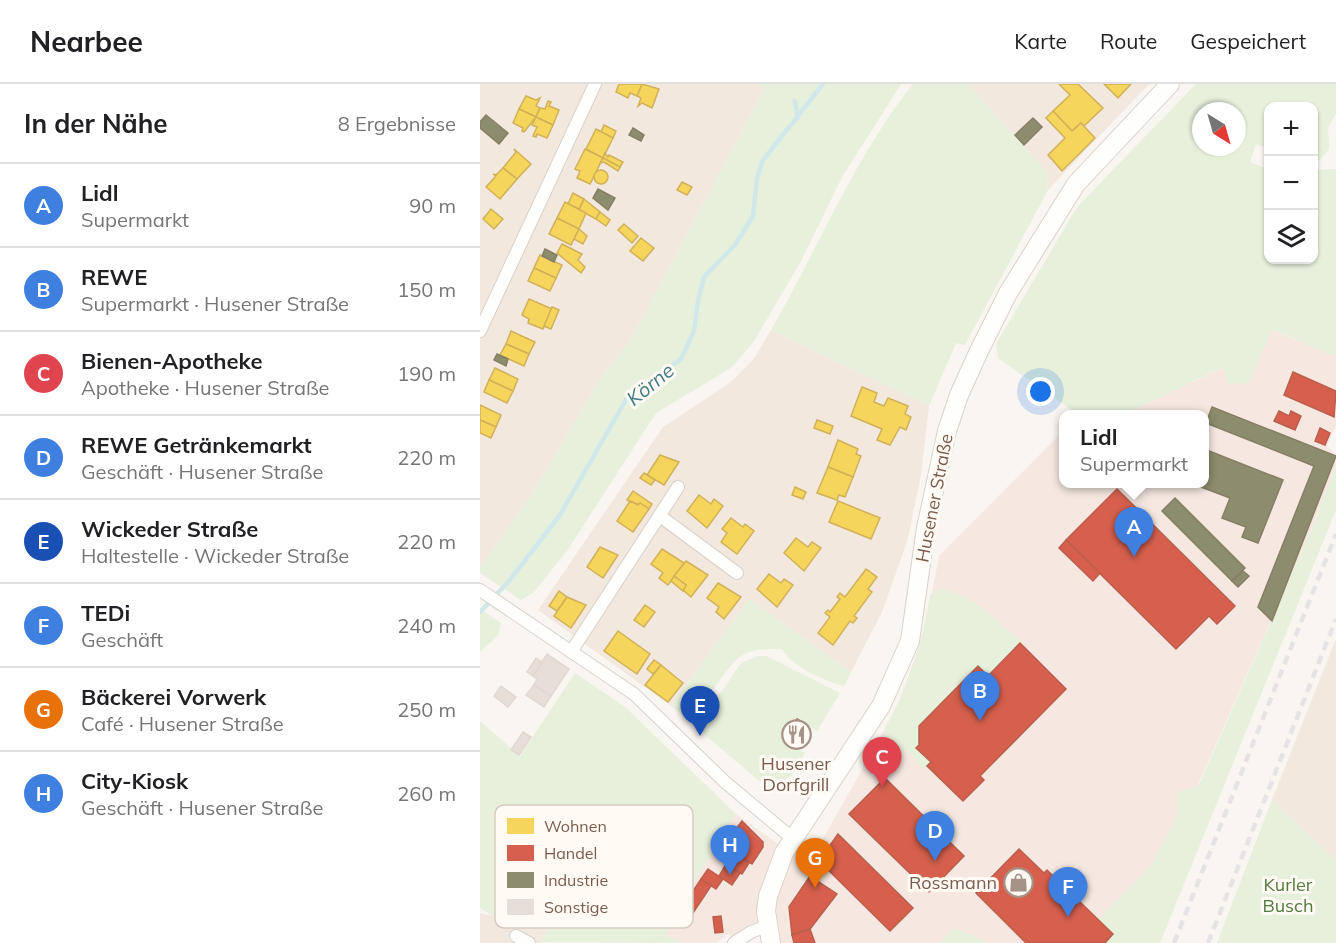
<!DOCTYPE html>
<html lang="de">
<meta charset="utf-8">
<style>
:root{--surface:#fff;--page:#f6f6f6;--text:#202124;--muted:#757577;--line:#e0e0e0;--accent:#5c5450}
body{margin:0;font-family:Mulish,sans-serif;background:var(--page);color:var(--text)}
.controls{position:absolute;right:18px;top:18px;display:grid;overflow:hidden;border-radius:12px;box-shadow:0 2px 4px #0004}
.controls button{width:54px;height:54px;display:grid;place-items:center;padding:0;border:0;border-bottom:2px solid var(--line);background:var(--surface);color:var(--text);font:30px sans-serif}
.compass{position:absolute;left:712px;top:18px;width:54px;height:54px;border-radius:50%;background:var(--surface);box-shadow:0 2px 4px #0004;rotate:143deg}
.you{position:absolute;left:561px;top:308px;width:21px;height:21px;margin:-15px;border:4px solid #fff;border-radius:50%;background:#1a73e8;box-shadow:0 0 0 9px #1a73e833}
.badge{display:grid;place-items:center;width:39px;height:39px;border-radius:50%;background:var(--accent);color:#fff;font-size:20px;font-weight:700}
.pin{position:absolute;translate:-50% -50px;filter:drop-shadow(0 2px 3px #0008)}
.pin::after{content:'';position:absolute;top:32px;width:21px;height:18px;background:inherit;clip-path:polygon(0 0,100% 0,50% 100%)}
.popup{position:absolute;left:579px;top:326px;width:150px;height:78px;box-sizing:border-box;display:grid;place-content:center;border-radius:12px;background:var(--surface);filter:drop-shadow(0 2px 4px #0005);font-size:20px;white-space:nowrap;color:var(--muted)}
.popup b{font-size:22px;color:var(--text)}
.popup::after{content:'';position:absolute;left:50%;top:100%;margin-left:-12px;border:12px solid transparent;border-top-color:var(--surface)}
.list{margin:0;padding:0;list-style:none}
h2{display:flex;justify-content:space-between;align-items:center;height:78px;margin:0;padding:0 24px;font-size:26px}
h2 small{font-size:20px;font-weight:400;color:var(--muted)}
.list li{display:grid;grid-template-columns:39px 1fr auto;gap:18px;align-items:center;box-sizing:border-box;height:84px;padding:0 24px;border-top:2px solid var(--line)}
.list b{display:block;font-size:22px;white-space:nowrap}
.list p{margin:0;font-size:20px;white-space:nowrap;color:var(--muted)}
.list em{font-size:20px;font-style:normal;color:var(--muted)}
.icon{flex:none;width:33px;height:33px;fill:none;stroke:currentColor;stroke-width:2;stroke-linecap:round;stroke-linejoin:round}
.map{position:relative;flex:none;width:856px;height:859px;overflow:hidden}
header{display:flex;align-items:center;gap:36px;box-sizing:border-box;height:84px;padding:0 30px;background:var(--surface);border-bottom:2px solid var(--line)}
header strong{font-size:28px}
nav{display:flex;gap:33px;margin-inline-start:auto;font-size:21px}
main{display:flex}
aside{flex:1;background:var(--surface)}
.map>svg:first-child{display:block}
</style>
<header>
<strong>Nearbee</strong>
<nav><a>Karte</a><a>Route</a><a>Gespeichert</a></nav>
</header>
<main>
<aside>
<h2>In der Nähe<small>8 Ergebnisse</small></h2>
<ul class="list">
<li><span class="badge" style="background:#3f7fe0">A</span><div><b>Lidl</b><p>Supermarkt</p></div><em>90 m</em></li>
<li><span class="badge" style="background:#3f7fe0">B</span><div><b>REWE</b><p>Supermarkt · Husener Straße</p></div><em>150 m</em></li>
<li><span class="badge" style="background:#e0444e">C</span><div><b>Bienen-Apotheke</b><p>Apotheke · Husener Straße</p></div><em>190 m</em></li>
<li><span class="badge" style="background:#3f7fe0">D</span><div><b>REWE Getränkemarkt</b><p>Geschäft · Husener Straße</p></div><em>220 m</em></li>
<li><span class="badge" style="background:#1a4fb4">E</span><div><b>Wickeder Straße</b><p>Haltestelle · Wickeder Straße</p></div><em>220 m</em></li>
<li><span class="badge" style="background:#3f7fe0">F</span><div><b>TEDi</b><p>Geschäft</p></div><em>240 m</em></li>
<li><span class="badge" style="background:#e8710a">G</span><div><b>Bäckerei Vorwerk</b><p>Café · Husener Straße</p></div><em>250 m</em></li>
<li><span class="badge" style="background:#3f7fe0">H</span><div><b>City-Kiosk</b><p>Geschäft · Husener Straße</p></div><em>260 m</em></li>
</ul>
</aside>
<div class="map">
<svg width="856" height="859" viewBox="0 0 856 859">
<rect width="100%" height="100%" fill="#f9f5f0"/>
<g fill="#f2e8de">
<polygon points="0,0 276,0 285,4 150,257 124,289 52,410 0,484"/>
<polygon points="488,0 669,0 568,106 567,88"/>
<polygon points="291,246 449,322 441,391 427,458 402,528 371,588 269,515 191,622 58,526 183,343 251,298 273,276"/>
<polygon points="856,555 856,777 792,716"/>
<polygon points="0,829 14,832 38,847 51,830 70,843 60,859 0,859"/>
</g>
<polygon fill="#f6e8e1" points="791,245 856,273 856,342 847,362 856,370 856,382 832,444 718,701 652,859 508,859 475,844 460,859 292,859 289,841 256,857 248,850 236,859 202,859 178,848 256,730 328,781 417,624 445,546 459,472 583,347 584,400 724,400 724,330 645,330 744,283"/>
<g fill="#e7f0db" fill-rule="evenodd">
<polygon points="276,0 421,0 362,93 321,177 273,259 251,284 176,329 87,467 53,509 41,516 0,489 0,484 52,410 124,289 150,257 285,4"/>
<path d="M 433,0 L 488,0 L 567,88 L 568,106 L 485,261 L 476,259 L 449,322 L 291,246 C 338,165 374,74 433,0 Z"/>
<path d="M 716,0 L 856,0 L 856,29 L 848,44 L 849,65 L 840,76 L 834,74 L 834,22 L 788,22 L 788,64 L 776,60 L 770,78 L 788,85 L 788,176 L 834,176 L 834,86 L 856,85 L 856,273 L 792,245 L 769,299 L 748,300 L 743,283 L 645,330 L 597,330 L 518,274 L 516,260 L 597,123 ZM 721,27 L 757,27 L 757,63 L 721,63 Z"/>
<polygon points="856,382 856,426 680,859 625,859 618,835 676,776 674,774 698,731 697,709 719,701 832,444"/>
<path d="M 459,505 C 493,509 515,535 540,557 L 508,592 L 499,583 L 436,664 L 451,678 L 444,685 L 426,666 L 418,667 L 407,657 L 404,646 C 428,605 443,558 450,511 Z"/>
<path d="M 269,515 L 371,588 L 364,602 C 345,597 312,583 302,565 C 255,563 256,577 229,610 L 226,605 L 221,605 L 217,609 L 222,617 L 205,633 L 191,622 Z"/>
<polygon points="0,525 21,539 18,551 0,568"/>
<polygon points="278,572 286,572 360,609 337,647 318,636 304,657 325,669 313,690 291,707 212,640 245,603 261,579"/>
<polygon points="95,589 145,623 256,730 235,760 238,762 192,828 196,836 186,851 202,859 60,858 70,843 51,830 38,847 0,824 0,637 40,672"/>
<polygon points="792,716 856,777 856,859 737,859"/>
<polygon points="475,844 508,859 460,859"/>
</g>
<g fill="#f6d55c" stroke="#d1b158" stroke-width="1.5">
<polygon points="162,0 179,5 172,24 162,19 158,22 161,14 157,12"/>
<polygon points="162,0 157,12 150,9 148,14 136,8 139,0"/>
<polygon points="579,0 598,0 623,24 604,42 601,39 592,47 573,27 590,11"/>
<polygon points="624,0 651,0 638,14"/>
<polygon points="46,12 56,16 60,14 56,22 60,24 56,33 39,25"/>
<polygon points="68,17 71,18 69,22 79,26 73,41 56,33 60,24 65,25"/>
<polygon points="39,25 56,33 44,48 42,47 43,44 33,39"/>
<polygon points="573,27 592,47 601,39 615,54 582,87 568,71 585,54 566,34"/>
<polygon points="56,33 73,41 67,54 57,50 56,53 53,52 57,43 52,41"/>
<polygon points="124,41 136,47 133,54 121,48"/>
<polygon points="116,45 133,54 123,74 106,65"/>
<polygon points="34,65 51,80 37,95 23,84 36,68"/>
<polygon points="105,65 123,74 110,100 97,94 100,87 95,85"/>
<polygon points="125,69 128,73 129,71 143,78 140,83 123,74"/>
<polygon points="123,74 140,83 138,87 124,78 120,79"/>
<polygon points="23,84 37,95 20,115 6,103 16,92 13,90 16,91"/>
<circle cx="121" cy="93" r="7"/>
<polygon points="202,98 212,103 207,111 197,106"/>
<polygon points="93,109 104,115 99,125 88,120"/>
<polygon points="104,115 120,128 116,135 99,126"/>
<polygon points="85,118 106,129 99,145 77,134"/>
<polygon points="11,125 23,135 14,145 3,135"/>
<polygon points="120,128 130,136 126,142 116,135"/>
<polygon points="77,134 99,145 91,161 69,150"/>
<polygon points="144,140 158,152 152,159 138,146"/>
<polygon points="99,145 107,152 103,160 94,155"/>
<polygon points="161,154 174,164 163,177 150,167"/>
<polygon points="82,160 102,170 98,176 105,183 101,189 77,169"/>
<polygon points="60,171 82,181 76,194 54,184"/>
<polygon points="54,184 76,194 70,207 48,197"/>
<polygon points="49,215 72,225 63,245 48,239 49,235 42,231"/>
<polygon points="72,223 79,226 71,245 64,242"/>
<polygon points="31,247 55,258 49,270 26,260"/>
<polygon points="26,260 49,270 44,282 20,271"/>
<polygon points="15,284 38,295 33,307 9,296"/>
<polygon points="9,296 33,307 27,319 4,308"/>
<polygon points="382,303 397,309 394,318 404,322 408,314 428,322 425,330 431,333 426,346 420,343 410,361 397,356 402,345 371,332"/>
<polygon points="0,321 21,331 16,343 0,336"/>
<polygon points="0,336 16,343 11,354 0,349"/>
<polygon points="337,336 353,342 350,350 334,344"/>
<polygon points="358,356 378,365 376,370 381,372 373,393 348,383"/>
<polygon points="180,371 199,378 184,401 167,391"/>
<polygon points="348,383 373,393 365,413 359,411 357,416 337,409"/>
<polygon points="164,389 175,396 171,401 160,394"/>
<polygon points="315,403 326,408 323,415 312,411"/>
<polygon points="153,407 172,420 169,425 147,416"/>
<polygon points="219,411 231,420 234,415 243,422 227,444 207,427"/>
<polygon points="150,417 158,421 160,419 169,425 153,448 137,437"/>
<polygon points="358,417 400,434 391,455 349,438"/>
<polygon points="251,434 263,443 265,440 274,447 257,470 241,458 247,449 242,445"/>
<polygon points="316,454 328,463 332,458 341,464 324,487 304,469"/>
<polygon points="120,463 138,471 123,494 107,483"/>
<polygon points="182,465 204,479 188,501 179,494 183,489 171,480"/>
<polygon points="206,477 228,491 211,513 203,506 206,501 194,492"/>
<polygon points="386,485 397,493 388,505 392,508 374,532 377,534 373,539 370,537 353,561 338,549 350,533 345,529 348,526 350,528 360,515 357,513 360,509 365,513"/>
<polygon points="289,490 301,499 304,495 313,501 297,523 277,505"/>
<polygon points="194,492 206,501 203,507 191,497"/>
<polygon points="238,499 261,513 244,535 236,528 239,523 227,514"/>
<polygon points="79,507 87,513 77,527 69,522"/>
<polygon points="87,513 106,521 91,544 74,532"/>
<polygon points="165,521 175,528 164,543 154,536"/>
<polygon points="138,547 170,570 157,590 124,567"/>
<polygon points="174,576 181,581 173,590 167,585"/>
<polygon points="181,581 203,599 188,618 165,601"/>
</g>
<g fill="#d6604d" stroke="#ba5f4d" stroke-width="1.5">
<polygon points="813,288 856,307 854,333 804,311"/>
<polygon points="799,327 809,332 811,327 821,332 815,346 794,337"/>
<polygon points="840,344 850,349 845,361 835,357"/>
<polygon points="637,405 755,522 737,540 729,532 696,565 586,456"/>
<polygon points="586,456 620,489 613,497 579,464"/>
<polygon points="540,559 586,605 500,692 504,696 483,717 447,682 451,678 436,664 439,661 439,642 498,582 508,592"/>
<polygon points="317,635 328,642 315,664 304,657"/>
<polygon points="405,694 484,772 449,808 369,730"/>
<polygon points="262,737 283,758 283,763 272,780 256,770 263,758 253,749"/>
<polygon points="358,750 433,824 410,847 339,777"/>
<polygon points="539,765 564,789 567,786 633,850 625,859 546,859 496,809"/>
<polygon points="256,770 269,779 262,790 248,782"/>
<polygon points="246,780 260,789 252,801 239,792"/>
<polygon points="228,785 243,795 236,805 221,795"/>
<polygon points="330,792 357,810 330,845 312,851 309,823"/>
<polygon points="221,795 231,802 205,841 195,834"/>
<polygon points="241,832 243,848 235,849 233,833"/>
<polygon points="330,845 335,859 314,859 312,851"/>
</g>
<g fill="#8c8c6e" stroke="#877e64" stroke-width="1.5">
<polygon points="6,31 28,49 19,60 0,44 0,38"/>
<polygon points="553,34 562,43 544,61 535,51"/>
<polygon points="153,44 164,51 161,57 149,51"/>
<polygon points="118,105 135,114 128,126 113,114"/>
<polygon points="65,165 77,171 74,178 62,172"/>
<polygon points="17,270 28,275 26,282 14,276"/>
<polygon points="732,323 856,372 792,537 778,523 834,382 726,339"/>
<polygon points="724,365 803,396 778,459 762,453 766,443 742,434 750,414 713,400 724,400"/>
<polygon points="695,414 765,484 752,497 682,427"/>
<polygon points="763,487 769,492 758,503 752,497"/>
</g>
<g fill="none" stroke-linecap="round" stroke-linejoin="round">
<g stroke="#d0e8ea" stroke-width="4.5">
<polyline points="315,17 318,34"/>
<polyline points="0,528 29,497 80,431 147,314 201,275 214,247 218,217 224,193 255,161 273,132 277,94 283,76 343,0"/>
</g>
</g>
<g fill="#e6ded7" stroke="#e2d8d2" stroke-width="1.5">
<polygon points="67,570 89,585 71,612 54,601 57,595 53,592"/>
<polygon points="56,574 62,578 53,592 47,588"/>
<polygon points="54,601 71,612 64,623 46,611"/>
<polygon points="21,602 36,613 28,623 14,612"/>
<polygon points="43,648 51,653 39,671 31,666"/>
</g>
<g fill="none" stroke-linecap="round" stroke-linejoin="round">
<defs>
<g id="street">
<polyline points="0,247 115,0"/>
<polyline points="180,432 257,489"/>
<polyline points="0,506 154,610 245,698 312,754"/>
<polyline points="91,568 198,403"/>
<polyline points="36,852 49,859"/>
<polyline points="254,859 271,848 287,842"/>
</g>
<polyline id="secondary" points="291,859 286,827 288,812 304,769 401,622 430,557 446,444 467,347 479,311 499,267 528,209 596,100 690,0"/>
</defs>
<use href="#street" stroke="#d7d1cb" stroke-width="14"/>
<use href="#secondary" stroke="#d9d2cb" stroke-width="20"/>
<use href="#street" stroke="#fefefd" stroke-width="12"/>
<use href="#secondary" stroke="#fefefd" stroke-width="18"/>
<g stroke="#e6e3e7" stroke-width="4.5" stroke-dasharray="9 6" stroke-linecap="butt">
<polyline points="694,859 856,450"/>
<polyline points="728,859 856,535"/>
</g>
</g>
<defs>
<symbol id="restaurant-ring" viewBox="-11 -11 22 22"><circle r="9.5" fill="#fffaf3" stroke="#a69286" stroke-width="1.5"/><path d="M-5-6h1v4h1v-4h1v4h1v-4h1v5L-1.5 .5V6h-2V.5L-5-1ZM5-6V6H3V1.5H1.5Q1.5-4 5-6Z" fill="#a69286"/></symbol>
<symbol id="shop-ring" viewBox="-11 -11 22 22"><circle r="9.5" fill="#fffaf3" stroke="#a69286" stroke-width="1.5"/><path d="M-5-2.5h2.3a2.7 3.5 0 0 1 5.4 0H5L5.5 6h-11ZM-1.5-2.5h3a1.5 2.3 0 0 0-3 0Z" fill="#a69286"/></symbol>
</defs>
<g fill-rule="evenodd">
<use href="#restaurant-ring" x="300" y="634" width="33" height="33"/>
<use href="#shop-ring" x="522" y="782" width="33" height="33"/>
</g>
<g text-anchor="middle" dominant-baseline="central" stroke-width="6" stroke-linejoin="round" paint-order="stroke">
<g font-size="18" fill="#7a5c4d" stroke="#fffaf3">
<text transform="translate(454 414) rotate(-79)">Husener Straße</text>
</g>
<g font-size="18" fill="#7a5c4d" stroke="#fffaf3">
<text x="316" y="679">Husener<tspan x="316" dy="21">Dorfgrill</tspan></text>
<text x="517" y="798" text-anchor="end">Rossmann</text>
</g>
<g font-size="18" fill="#537a41" stroke="#fffaf3">
<text x="808" y="800">Kurler<tspan x="808" dy="21">Busch</tspan></text>
</g>
<g font-size="20" font-style="italic" fill="#437c86" stroke="#fffaf3">
<text transform="translate(170 300) rotate(-39)">Körne</text>
</g>
</g>
<rect x="15" y="721" width="198" height="123" rx="9" fill="#fffaf3" stroke="#d7cbc1" stroke-width="1.5"/>
<rect x="27" y="734" width="27" height="16" fill="#f6d55c"/>
<rect x="27" y="761" width="27" height="16" fill="#d6604d"/>
<rect x="27" y="788" width="27" height="16" fill="#8c8c6e"/>
<rect x="27" y="815" width="27" height="16" fill="#e6ded7"/>
<g font-size="16" fill="#7a5c4d">
<text x="64" y="748">Wohnen</text>
<text x="64" y="775">Handel</text>
<text x="64" y="802">Industrie</text>
<text x="64" y="829">Sonstige</text>
</g>
</svg>
<div class="controls">
<button>+</button>
<button>−</button>
<button><svg class="icon" aria-label="layers" viewBox="0 0 24 24"><path d="M12 4l9 5-9 5-9-5zM3 14l9 5 9-5"/></svg></button>
</div>
<svg class="compass" viewBox="-18 -18 36 36"><path d="M0-13l5 13h-10z" fill="#e53935"/><path d="M0 13l5-13h-10z" fill="#757577"/></svg>
<div class="you"></div>
<div class="pin badge" style="left:654px;top:473px;background:#3f7fe0">A</div>
<div class="popup"><b>Lidl</b>Supermarkt</div>
<div class="pin badge" style="left:500px;top:637px;background:#3f7fe0">B</div>
<div class="pin badge" style="left:402px;top:703px;background:#e0444e">C</div>
<div class="pin badge" style="left:455px;top:777px;background:#3f7fe0">D</div>
<div class="pin badge" style="left:220px;top:652px;background:#1a4fb4">E</div>
<div class="pin badge" style="left:588px;top:833px;background:#3f7fe0">F</div>
<div class="pin badge" style="left:335px;top:804px;background:#e8710a">G</div>
<div class="pin badge" style="left:250px;top:791px;background:#3f7fe0">H</div>
</div>
</main>
